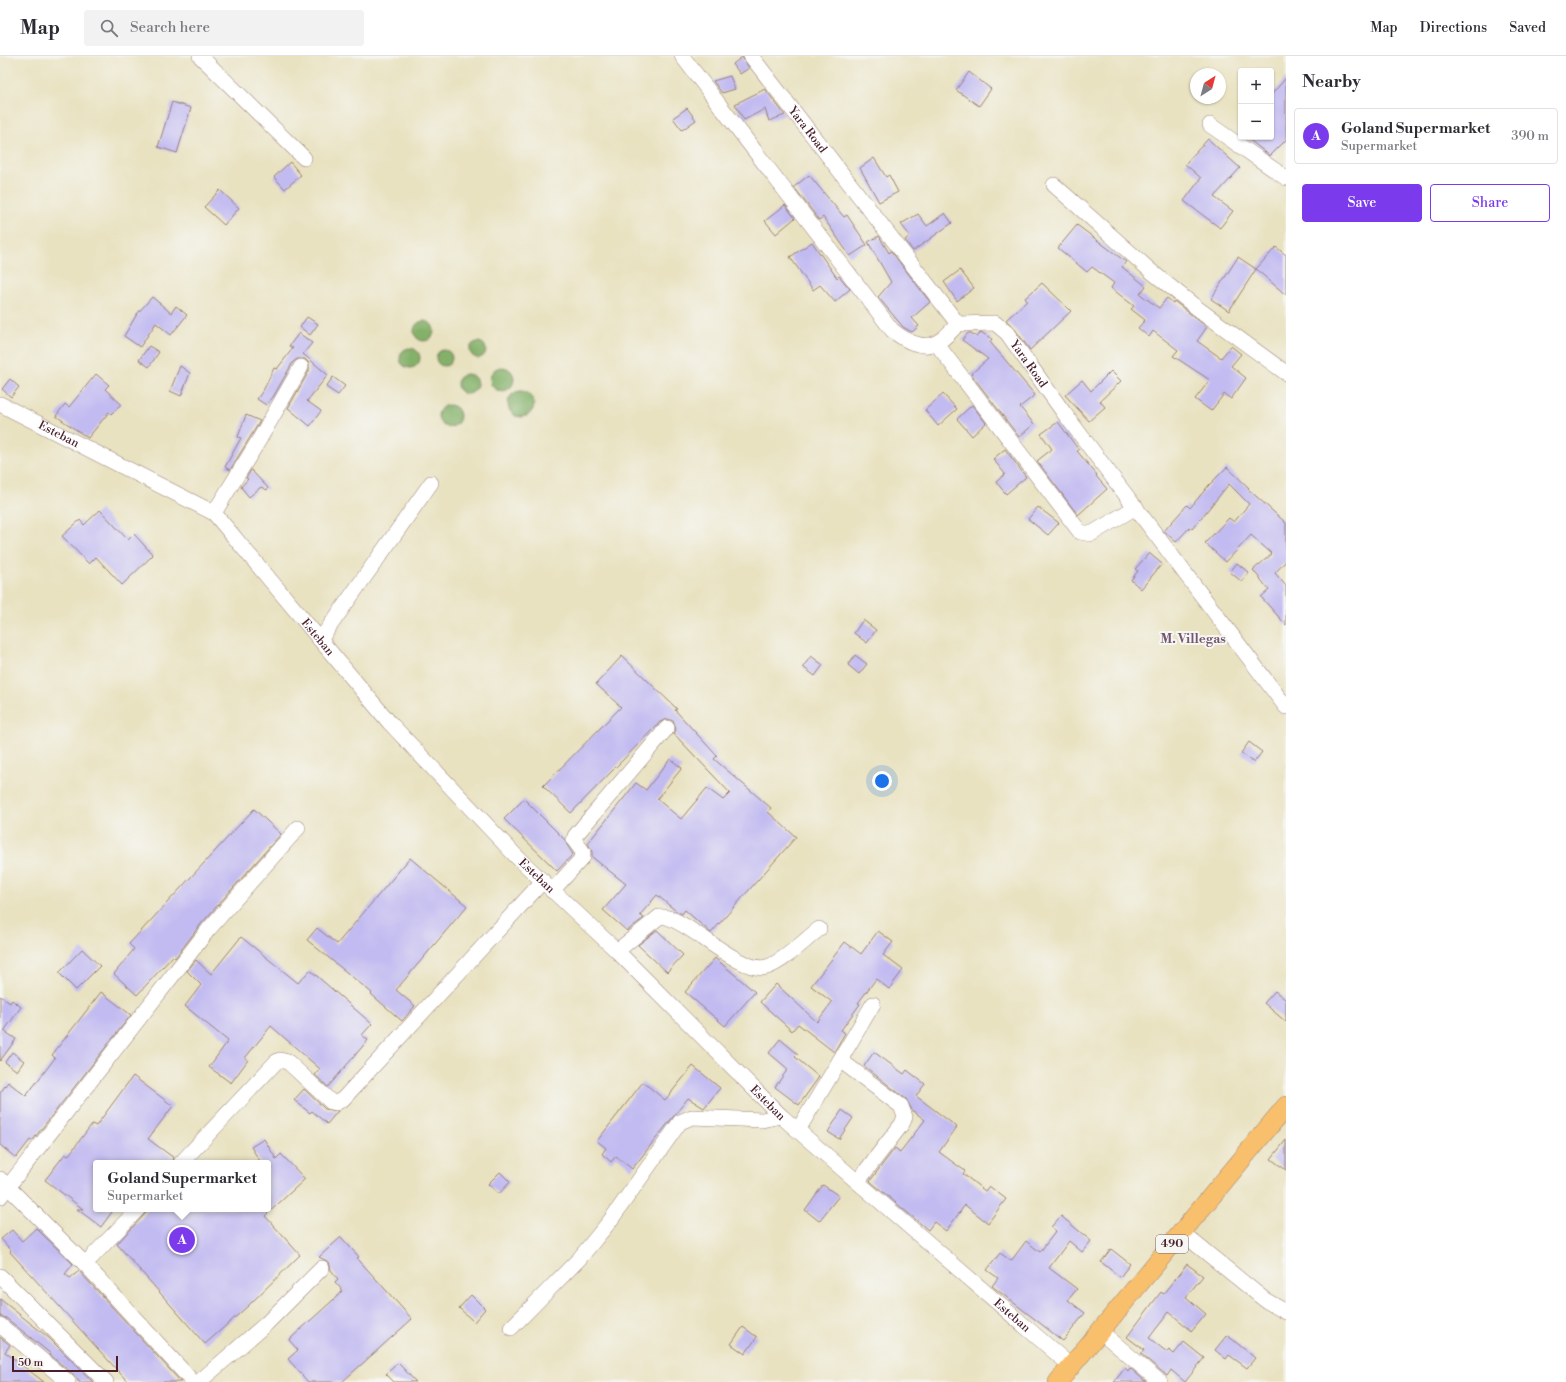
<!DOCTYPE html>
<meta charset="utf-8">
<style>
:root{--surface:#fff;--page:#f2f2f3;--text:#2b2b33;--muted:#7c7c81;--line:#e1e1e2;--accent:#7c3aed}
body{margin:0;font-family:"Libre Bodoni",serif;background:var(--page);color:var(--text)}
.controls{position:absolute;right:12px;top:12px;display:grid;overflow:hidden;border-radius:4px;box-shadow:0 1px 3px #0004}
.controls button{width:36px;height:36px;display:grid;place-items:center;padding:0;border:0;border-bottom:1px solid var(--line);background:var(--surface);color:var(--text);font:20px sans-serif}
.compass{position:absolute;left:1190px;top:12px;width:36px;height:36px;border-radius:50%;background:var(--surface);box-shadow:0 1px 3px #0004;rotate:36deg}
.scale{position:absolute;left:12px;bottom:10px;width:106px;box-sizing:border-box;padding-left:4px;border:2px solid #4a1f2b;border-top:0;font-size:11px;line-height:14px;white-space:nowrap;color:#4a1f2b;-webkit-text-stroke:3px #f6f6f2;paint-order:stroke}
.you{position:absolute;left:882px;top:725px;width:14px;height:14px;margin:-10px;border:3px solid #fff;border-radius:50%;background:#1a73e8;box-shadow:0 0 0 6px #1a73e833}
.badge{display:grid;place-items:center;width:26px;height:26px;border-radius:50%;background:var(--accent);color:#fff;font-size:13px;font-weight:700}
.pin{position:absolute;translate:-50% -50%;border:2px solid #fff;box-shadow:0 1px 4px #0006}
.popup{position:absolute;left:93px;top:1104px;width:178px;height:52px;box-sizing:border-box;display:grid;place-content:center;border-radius:4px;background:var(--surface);filter:drop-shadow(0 1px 3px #0005);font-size:13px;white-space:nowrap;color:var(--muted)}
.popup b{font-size:15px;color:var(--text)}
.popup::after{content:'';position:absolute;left:50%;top:100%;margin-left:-8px;border:8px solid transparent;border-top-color:var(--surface)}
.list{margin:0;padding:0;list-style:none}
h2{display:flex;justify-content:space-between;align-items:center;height:52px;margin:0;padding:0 16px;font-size:17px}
h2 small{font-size:13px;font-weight:400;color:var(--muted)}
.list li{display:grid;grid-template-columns:26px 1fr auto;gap:12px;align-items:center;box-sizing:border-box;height:56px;margin:0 8px 8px;padding:0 8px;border:1px solid var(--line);border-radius:4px}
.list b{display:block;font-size:15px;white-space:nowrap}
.list p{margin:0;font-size:13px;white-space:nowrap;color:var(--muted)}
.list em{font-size:13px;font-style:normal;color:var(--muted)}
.actions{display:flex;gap:8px;padding:12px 16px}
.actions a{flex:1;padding:9px 0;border:1px solid var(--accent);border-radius:4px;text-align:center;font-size:14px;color:var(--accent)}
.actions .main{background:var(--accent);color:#fff}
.icon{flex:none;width:22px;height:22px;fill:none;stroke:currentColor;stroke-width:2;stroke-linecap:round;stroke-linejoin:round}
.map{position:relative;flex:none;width:1286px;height:1326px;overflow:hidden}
header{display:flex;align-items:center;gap:24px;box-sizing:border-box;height:56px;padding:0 20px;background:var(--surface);border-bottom:1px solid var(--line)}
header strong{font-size:19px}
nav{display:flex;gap:22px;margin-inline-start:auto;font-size:14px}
.search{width:280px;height:36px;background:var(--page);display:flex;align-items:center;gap:10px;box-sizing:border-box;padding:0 14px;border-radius:4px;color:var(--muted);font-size:15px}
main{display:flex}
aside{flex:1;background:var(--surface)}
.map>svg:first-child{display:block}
</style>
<header>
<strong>Map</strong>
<div class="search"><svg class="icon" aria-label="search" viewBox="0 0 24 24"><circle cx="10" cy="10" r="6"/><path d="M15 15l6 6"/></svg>Search here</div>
<nav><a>Map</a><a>Directions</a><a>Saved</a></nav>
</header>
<main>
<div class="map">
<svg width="1286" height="1326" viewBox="0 0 1286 1326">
<rect width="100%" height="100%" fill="#f6f6f2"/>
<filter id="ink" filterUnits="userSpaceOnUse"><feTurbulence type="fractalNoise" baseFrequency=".025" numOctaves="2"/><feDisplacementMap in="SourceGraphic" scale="8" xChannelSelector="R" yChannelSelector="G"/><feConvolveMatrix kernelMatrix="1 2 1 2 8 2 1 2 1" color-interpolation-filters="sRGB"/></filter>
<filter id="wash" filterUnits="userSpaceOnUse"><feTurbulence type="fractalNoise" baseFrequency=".012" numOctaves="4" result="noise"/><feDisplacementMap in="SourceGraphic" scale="16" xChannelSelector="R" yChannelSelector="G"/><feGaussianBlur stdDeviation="0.9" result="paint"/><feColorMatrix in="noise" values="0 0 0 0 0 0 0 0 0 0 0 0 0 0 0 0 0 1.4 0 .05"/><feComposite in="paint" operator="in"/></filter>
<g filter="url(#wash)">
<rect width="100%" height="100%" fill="#e9e2c1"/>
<g fill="#84b169" stroke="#67684a">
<circle cx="424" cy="275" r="10"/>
<circle cx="478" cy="294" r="8"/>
<circle cx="410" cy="302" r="10"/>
<circle cx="444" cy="302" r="8"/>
<circle cx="502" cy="323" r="12"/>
<circle cx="467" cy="328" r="10"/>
<circle cx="521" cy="348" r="13"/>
<circle cx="449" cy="360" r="11"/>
</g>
<g id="blocks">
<g fill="#c2bbf1">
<polygon points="742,1 749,12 740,18 733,8"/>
<polygon points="969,16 991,33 979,50 956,34"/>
<polygon points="730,20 735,33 722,37 713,25"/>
<polygon points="1286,22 1286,84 1270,100 1246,81 1271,81 1271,39"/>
<polygon points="765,33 785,59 769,65 765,53 744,64 735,48"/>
<polygon points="172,46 191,52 177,97 158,91"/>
<polygon points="687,52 696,64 682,74 673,62"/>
<polygon points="1208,83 1240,112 1214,141 1233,155 1220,172 1184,145 1201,122 1185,108"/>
<polygon points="874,102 886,121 889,119 898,136 879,146 860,112"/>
<polygon points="290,106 301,119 285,133 274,121"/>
<polygon points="809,119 844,161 847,159 867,189 850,200 823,161 819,164 794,131"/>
<polygon points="220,134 239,152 224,169 204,151"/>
<polygon points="785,149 795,162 776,178 765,165"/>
<polygon points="945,157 952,167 913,195 905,184 910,180 901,168 918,158 927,170"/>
<polygon points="1077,169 1126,206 1122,211 1146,230 1140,238 1159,252 1167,242 1173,247 1174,245 1207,271 1197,285 1221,302 1231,290 1241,298 1231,310 1246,322 1231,343 1224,338 1211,355 1195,343 1210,324 1173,300 1178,294 1153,275 1149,281 1138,272 1145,264 1131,253 1134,250 1111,232 1114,227 1092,211 1087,216 1058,192"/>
<polygon points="879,180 889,197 891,195 930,246 912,262 919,270 912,276 903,271 878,241 891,226 868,186"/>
<polygon points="812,186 837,222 839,220 850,233 835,246 820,229 813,234 790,201"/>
<polygon points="1276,191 1286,199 1286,239 1256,213"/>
<polygon points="1238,201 1256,213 1229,255 1211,243"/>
<polygon points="960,214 974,232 957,245 944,226"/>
<polygon points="1042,227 1071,255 1030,294 1014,272 1006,264 1027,245 1025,242"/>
<polygon points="152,241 171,257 176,250 187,259 171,279 156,267 140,291 124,280 137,258"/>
<polygon points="307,261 318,268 310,279 300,271"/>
<polygon points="981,276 992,283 990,286 1035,339 1020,351 1034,368 1019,381 971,318 988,303 962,284 968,277 971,277 977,281"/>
<polygon points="299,277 312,287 303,298 328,319 307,345 321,355 310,370 288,352 309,315 309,307 305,303 297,303 293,306 273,341 266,349 257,343 264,333 274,312 277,313 293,292 289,290"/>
<polygon points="149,290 159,296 149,311 139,304"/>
<polygon points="180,310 190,317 181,340 170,335"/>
<polygon points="1111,315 1121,325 1100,345 1105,351 1089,365 1065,339 1082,324 1091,335"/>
<polygon points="96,318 109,329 105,333 121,348 111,358 109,356 88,382 56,360 65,348 69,351"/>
<polygon points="333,321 345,330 338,339 326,331"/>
<polygon points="10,323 19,331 11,341 2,333"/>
<polygon points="943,338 957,353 938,370 925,354"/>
<polygon points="972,349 986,367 972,380 957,363"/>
<polygon points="246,359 260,365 230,414 225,411 241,382 238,381"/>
<polygon points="1058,366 1079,394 1077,395 1097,419 1096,420 1107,433 1078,459 1037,405 1052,393 1041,378"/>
<polygon points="1005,393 1026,421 1006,438 996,426 1005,418 993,403"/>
<polygon points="1227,411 1249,432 1248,433 1286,467 1286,505 1275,517 1286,530 1286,569 1261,541 1269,534 1253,514 1272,498 1251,479 1226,506 1205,487 1229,462 1234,466 1249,448 1229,428 1192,473 1190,471 1176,486 1164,475 1187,449 1190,452 1209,429"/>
<polygon points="251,414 268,432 267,434 261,431 249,441 241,431 248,423 246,422"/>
<polygon points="1038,451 1059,467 1048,479 1028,463"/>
<polygon points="100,454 128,484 134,478 153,499 122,529 96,501 89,508 62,480 80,464 84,469"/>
<polygon points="1149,497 1162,508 1141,533 1131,524 1138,515 1135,513"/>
<polygon points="1237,507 1249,517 1242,526 1230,516"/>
<polygon points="863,564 876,574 867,587 854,577"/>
<polygon points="855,599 867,608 859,618 848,609"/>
<polygon points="622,600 677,653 675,654 717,700 714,703 771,752 768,756 796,781 711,877 685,854 682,858 676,855 657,839 640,859 644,862 627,875 603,854 626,828 592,801 592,796 588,787 636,727 646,734 670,703 682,712 657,743 681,763 707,732 723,744 730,737 674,678 676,673 673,665 668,663 660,666 571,757 543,730 621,651 596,628"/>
<polygon points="811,600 823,609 815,620 803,611"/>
<polygon points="1249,686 1262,696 1254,706 1241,697"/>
<polygon points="524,743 565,784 567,789 573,798 557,815 504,763"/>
<polygon points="254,753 281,778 201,868 175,902 173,900 137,939 114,918 134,893 129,888"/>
<polygon points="410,802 467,850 396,934 415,950 402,965 371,938 372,937 307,884 317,872 337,888"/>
<polygon points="657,874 683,899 667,916 638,889"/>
<polygon points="878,875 893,886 883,899 903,914 889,933 876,923 858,947 860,948 841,974 845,977 834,996 798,968 792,975 760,946 776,928 817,966 832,946 811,930 845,886 861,898"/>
<polygon points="241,881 298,927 310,914 372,968 362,979 368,984 328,1031 315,1019 320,1013 271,970 245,1002 248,1004 231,1027 209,1011 228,985 185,950 201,929 187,915 196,904 211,918"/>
<polygon points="82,893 100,910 76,934 59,917"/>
<polygon points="715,902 755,936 725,970 685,936"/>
<polygon points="1275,935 1286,944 1286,966 1264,947"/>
<polygon points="101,936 131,959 32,1085 30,1084 16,1102 0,1089 0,1037 8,1026 26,1040 55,1002 52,999"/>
<polygon points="0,940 10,947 12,944 21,951 4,975 16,983 0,1005"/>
<polygon points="780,983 798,998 795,1001 819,1021 799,1049 775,1031 788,1013 769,997"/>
<polygon points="12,996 24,1005 17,1015 5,1006"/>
<polygon points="874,996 904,1018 907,1014 925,1028 916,1040 957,1071 939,1096 965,1115 963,1118 985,1135 989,1130 1006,1143 988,1167 965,1149 946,1175 934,1166 928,1174 870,1125 895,1092 900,1096 925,1064 912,1054 906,1043 864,1010"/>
<polygon points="693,1010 720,1032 704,1052 688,1042 632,1113 616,1100 611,1106 602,1098 606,1092 597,1085 643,1026 665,1044"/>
<polygon points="133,1020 173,1050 148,1083 174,1102 172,1107 96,1107 96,1153 114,1153 101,1171 77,1153 83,1153 45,1124 65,1098 68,1100 92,1068 96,1070"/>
<polygon points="304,1033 325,1053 338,1055 327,1068 312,1055 310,1057 294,1044"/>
<polygon points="842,1054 853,1062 839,1083 828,1076"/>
<polygon points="264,1083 276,1103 281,1098 305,1123 265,1160 300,1199 248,1250 205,1288 117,1188 144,1159 148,1153 268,1153 268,1107 261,1107 251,1091"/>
<polygon points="1286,1084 1286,1114 1271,1103"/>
<polygon points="500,1116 510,1126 499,1138 488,1128"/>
<polygon points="823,1129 839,1140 819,1165 805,1154"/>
<polygon points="1061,1160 1091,1185 1082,1196 1069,1185 1049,1212 1077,1233 1068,1244 1085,1257 1063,1285 992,1230 998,1222 987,1214 1000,1197 1011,1205 1026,1185 1040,1196 1056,1175 1051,1171"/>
<polygon points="36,1172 73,1208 65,1218 70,1222 79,1215 181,1326 128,1326 10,1196 11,1194 1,1183 12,1174 22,1185"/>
<polygon points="341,1181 359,1201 357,1202 412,1263 342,1326 308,1326 288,1303 298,1294 289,1284 343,1235 335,1226 338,1223 331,1214 329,1206 319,1201"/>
<polygon points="1111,1193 1130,1208 1120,1221 1101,1206"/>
<polygon points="1187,1208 1203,1220 1186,1241 1206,1258 1192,1275 1169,1256 1149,1282 1167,1296 1169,1294 1174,1298 1184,1286 1204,1302 1185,1326 1171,1314 1167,1320 1141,1298 1144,1294 1127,1281 1161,1236 1163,1238"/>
<polygon points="471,1239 485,1253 474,1266 459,1252"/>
<polygon points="0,1243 49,1282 93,1326 79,1326 74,1319 50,1299 51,1298 6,1262 0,1260"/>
<polygon points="743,1271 757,1281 745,1298 731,1288"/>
<polygon points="1227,1279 1255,1302 1247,1312 1229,1299 1226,1303 1215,1294"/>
<polygon points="0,1281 10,1289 5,1296 44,1326 0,1326"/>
<polygon points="398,1307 416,1326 394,1326 386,1318"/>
<polygon points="1125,1312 1128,1315 1130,1312 1146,1326 1114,1326"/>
</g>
</g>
</g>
<g filter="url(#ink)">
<use href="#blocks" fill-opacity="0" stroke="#9a8076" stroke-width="1"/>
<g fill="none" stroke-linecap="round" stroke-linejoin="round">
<defs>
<g id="minor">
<polyline points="200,0 304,102"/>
<path d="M 682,0 L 892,274 C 903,283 921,294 936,287 C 944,284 952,274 958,268"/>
<path id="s1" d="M 751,0 L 958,268 L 995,267 L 1007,277 L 1064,357 L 1286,651"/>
<polyline points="1210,69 1286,122"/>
<polyline points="1054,129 1152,216 1197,252 1286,317"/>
<polyline points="936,287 1080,476 1091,478 1136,451"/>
<path id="s2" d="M 0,348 L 214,457 L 389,666 L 517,801 L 617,895 L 781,1060 L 1071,1310"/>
<polyline points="214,457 259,384 301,311"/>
<polyline points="320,584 431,427"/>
<polyline points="552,835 583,801 583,796 574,784 575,780 667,672"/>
<path d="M 617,895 L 659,861 C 680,855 738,919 767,911 C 783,906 805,884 819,873"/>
<polyline points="840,1004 873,948"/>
<polyline points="798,1074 840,1004 901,1050 905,1061 902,1068 858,1125"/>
<polyline points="181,1107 276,1006 280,1004 288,1006 331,1046 336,1047 343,1043 543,825"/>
<polyline points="0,1123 85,1208 193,1326"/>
<polyline points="0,1141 208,874 298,772"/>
<polyline points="1181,1176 1265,1244 1286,1256"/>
<polyline points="85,1208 138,1153"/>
<polyline points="0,1220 106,1326"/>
<polyline points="0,1269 68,1326"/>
<polyline points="511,1272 579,1203 610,1165 680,1066 692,1061 762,1064 781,1060"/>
<polyline points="1099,1274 1160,1326"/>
<polyline points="199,1326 267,1267 322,1212"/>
</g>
<polyline id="major" points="1058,1326 1286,1050"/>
</defs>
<use href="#minor" stroke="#9a8076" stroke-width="16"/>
<use href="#major" stroke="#9a8076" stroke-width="20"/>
<use href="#minor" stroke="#fff" stroke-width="15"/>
<use href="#major" stroke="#f8bf6c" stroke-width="19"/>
</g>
</g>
<g text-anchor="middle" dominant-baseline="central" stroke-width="4" stroke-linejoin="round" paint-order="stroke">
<rect fill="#f6f6f2" stroke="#7e6067" stroke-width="1" x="1156" y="1179" width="32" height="18" rx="3"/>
<g font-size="11" font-weight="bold" fill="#4a1f2b">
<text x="1172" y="1188">490</text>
</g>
<g font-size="12" fill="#4a1f2b" stroke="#f6f6f2">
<text stroke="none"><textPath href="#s1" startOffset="93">Yara Road</textPath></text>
<text stroke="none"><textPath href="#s1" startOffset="429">Yara Road</textPath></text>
<text stroke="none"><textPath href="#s2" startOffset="66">Esteban</textPath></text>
<text stroke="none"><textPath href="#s2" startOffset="402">Esteban</textPath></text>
<text stroke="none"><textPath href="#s2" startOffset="726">Esteban</textPath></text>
<text stroke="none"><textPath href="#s2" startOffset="1050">Esteban</textPath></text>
<text stroke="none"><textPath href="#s2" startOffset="1374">Esteban</textPath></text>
</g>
<g font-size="13" font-weight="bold" fill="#745670" stroke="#f6f6f2">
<text x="1193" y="583">M. Villegas</text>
</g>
</g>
</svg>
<div class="controls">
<button>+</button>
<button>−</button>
</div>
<svg class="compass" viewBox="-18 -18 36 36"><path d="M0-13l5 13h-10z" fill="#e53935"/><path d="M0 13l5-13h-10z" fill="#7c7c81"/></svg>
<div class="scale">50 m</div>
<div class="you"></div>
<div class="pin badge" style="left:182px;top:1184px">A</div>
<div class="popup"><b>Goland Supermarket</b>Supermarket</div>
</div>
<aside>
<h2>Nearby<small></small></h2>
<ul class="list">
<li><span class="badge">A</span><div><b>Goland Supermarket</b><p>Supermarket</p></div><em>390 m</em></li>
</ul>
<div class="actions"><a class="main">Save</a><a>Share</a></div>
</aside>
</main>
